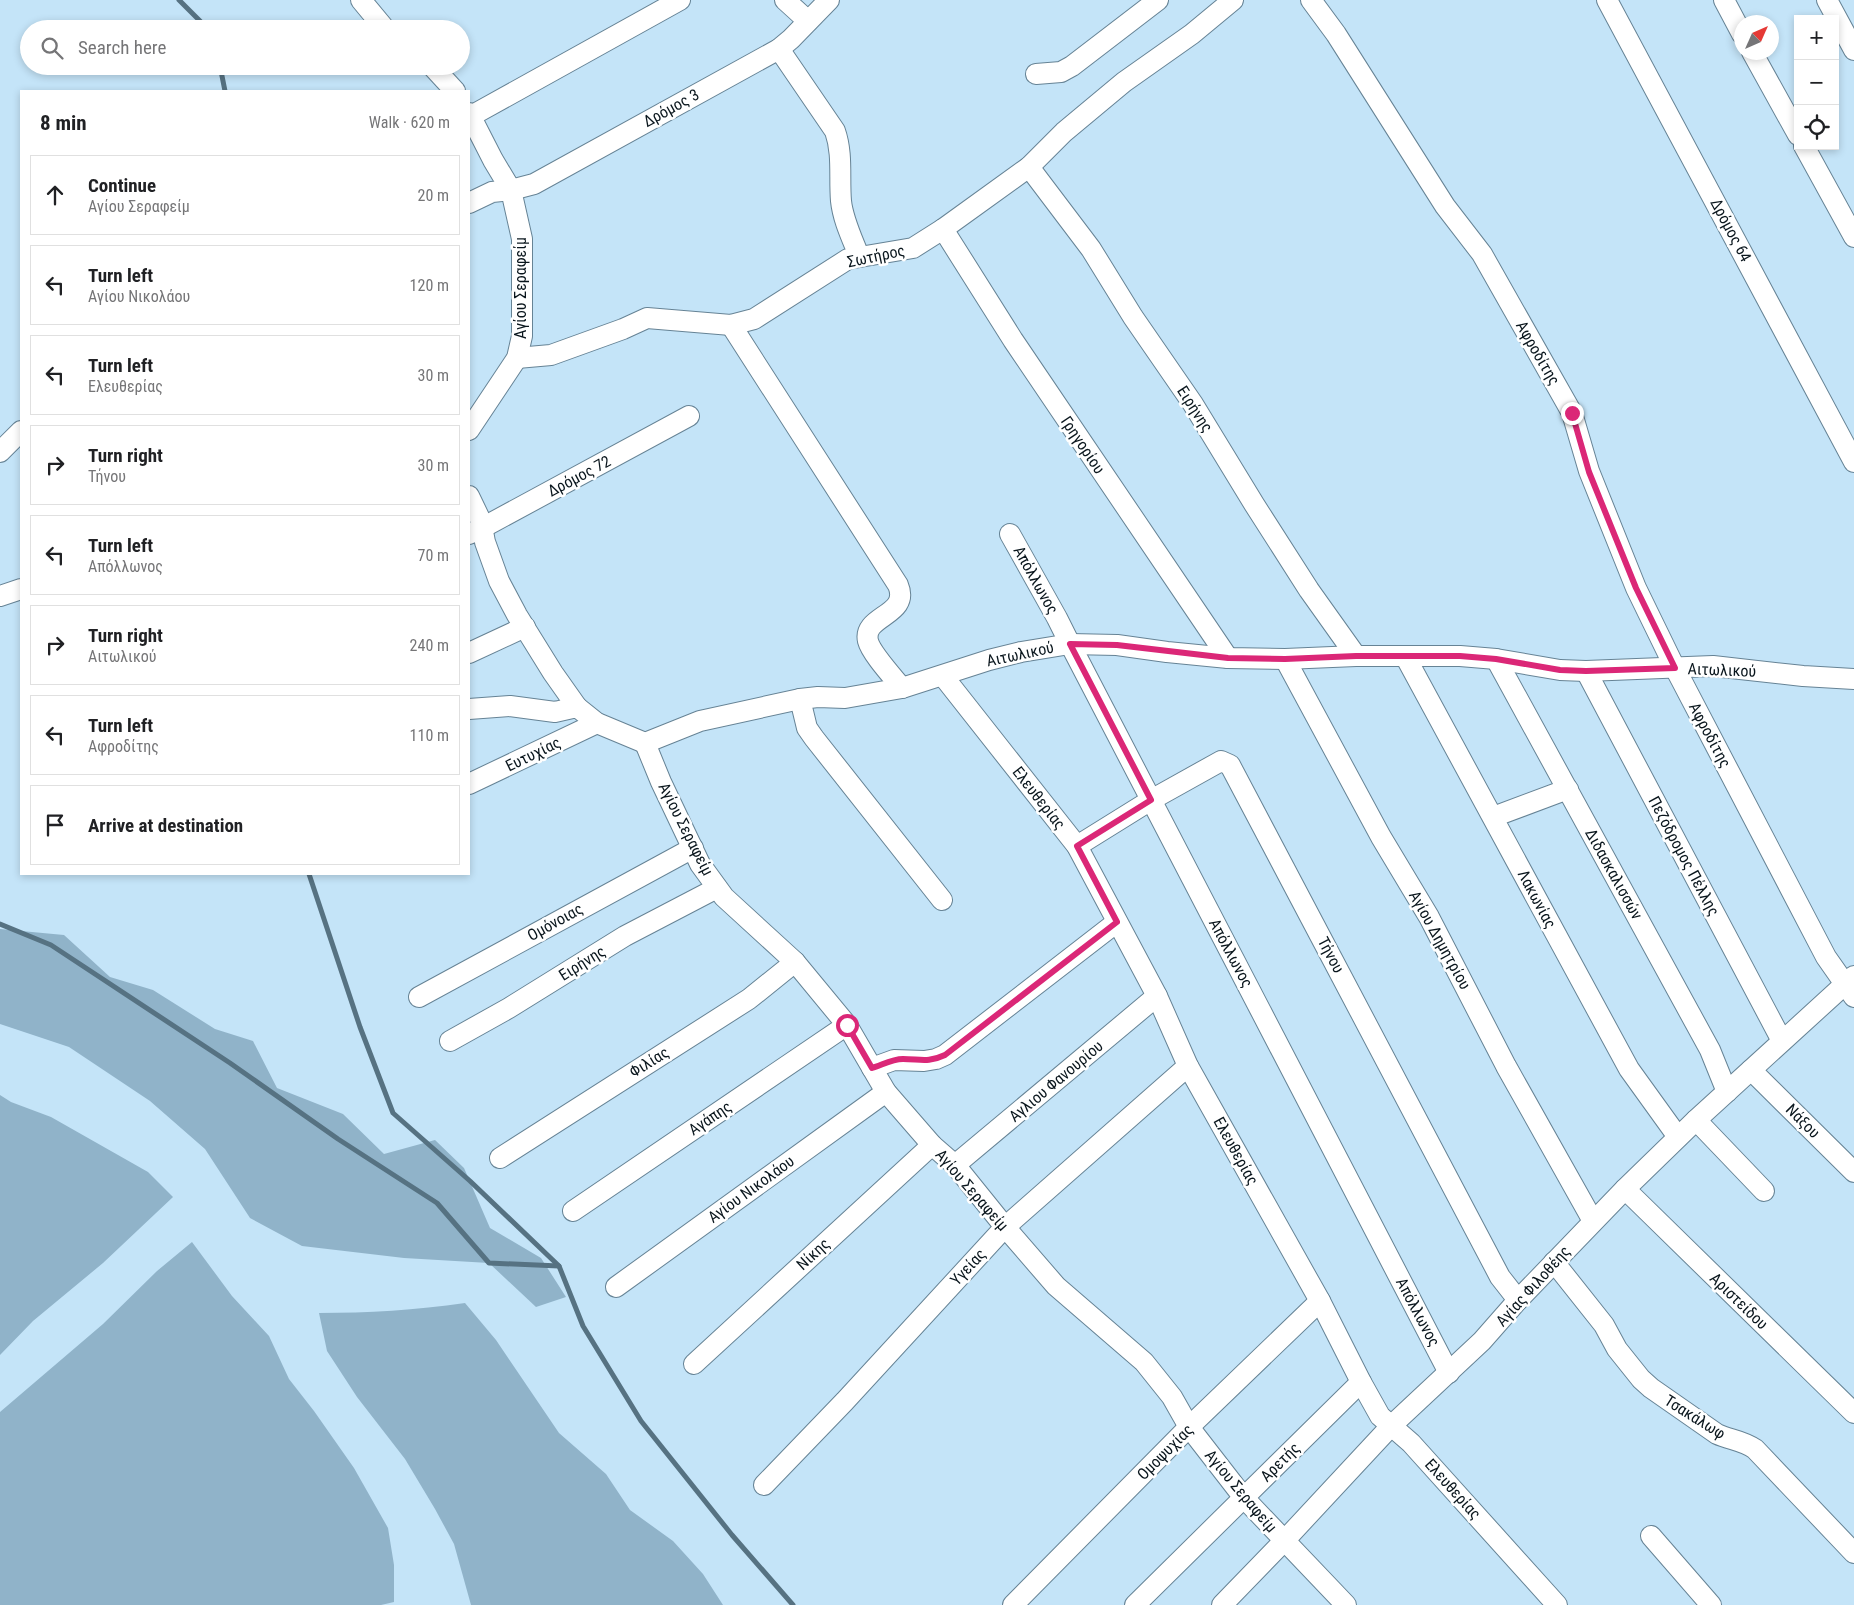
<!DOCTYPE html>
<meta charset="utf-8">
<style>
:root{--surface:#fff;--page:#f2f2f2;--text:#202124;--muted:#757577;--line:#e0e0e0}
body{margin:0;font-family:"Roboto Condensed",sans-serif;background:var(--page);color:var(--text)}
.controls{position:absolute;right:15px;top:15px;display:grid;overflow:hidden;border-radius:0px;box-shadow:0 2px 8px #0003}
.controls button{width:45px;height:45px;display:grid;place-items:center;padding:0;border:0;border-bottom:1px solid var(--line);background:var(--surface);color:var(--text);font:25px sans-serif}
.compass{position:absolute;left:1734px;top:15px;width:45px;height:45px;border-radius:50%;background:var(--surface);box-shadow:0 2px 8px #0003;rotate:45deg}
.stop{position:absolute;width:15px;height:15px;margin:-11px;border:4px solid #db2777;border-radius:50%;background:#fff}
.stop.end{background:#db2777;border-color:#fff;box-shadow:0 1px 5px #0008}
.list{margin:0;padding:0;list-style:none}
h2{display:flex;justify-content:space-between;align-items:center;height:65px;margin:0;padding:0 20px;font-size:21px}
h2 small{font-size:16px;font-weight:400;color:var(--muted)}
.list li{display:grid;grid-template-columns:32px 1fr auto;gap:15px;align-items:center;box-sizing:border-box;height:80px;margin:0 10px 10px;padding:0 10px;border:1px solid var(--line);border-radius:0px}
.list b{display:block;font-size:19px;white-space:nowrap}
.list p{margin:0;font-size:16px;white-space:nowrap;color:var(--muted)}
.list em{font-size:16px;font-style:normal;color:var(--muted)}
.icon{flex:none;width:28px;height:28px;fill:none;stroke:currentColor;stroke-width:2;stroke-linecap:round;stroke-linejoin:round}
.map{position:relative;flex:none;width:1854px;height:1605px;overflow:hidden}
.search{position:absolute;background:var(--surface);box-shadow:0 2px 8px #0003;left:20px;top:20px;width:450px;height:55px;display:flex;align-items:center;gap:12px;box-sizing:border-box;padding:0 18px;border-radius:28px;color:var(--muted);font-size:19px}
.panel{position:absolute;background:var(--surface);box-shadow:0 2px 8px #0003;left:20px;top:90px;width:450px;height:785px;border-radius:0px}
.map>svg:first-child{display:block}
</style>
<div class="map">
<svg width="1854" height="1605" viewBox="0 0 1854 1605">
<rect width="100%" height="100%" fill="#c4e4f8"/>
<g fill="#90b3c9">
<polygon points="0,929 64,935 110,977 153,990 215,1029 253,1041 277,1088 343,1114 384,1154 435,1140 464,1168 490,1228 541,1258 566,1297 536,1307 489,1263 404,1258 302,1246 250,1218 205,1149 150,1101 69,1047 0,1024"/>
<polygon points="0,1095 11,1102 51,1117 148,1172 173,1197 103,1263 33,1321 0,1355"/>
<polygon points="192,1242 232,1296 269,1336 289,1379 314,1411 354,1468 388,1528 394,1565 394,1602 381,1605 0,1605 0,1412 103,1324 157,1271"/>
<path d="M 465,1303 L 496,1340 L 559,1433 L 606,1474 L 630,1510 L 673,1541 L 703,1574 L 723,1605 L 471,1605 L 454,1544 L 435,1509 L 405,1459 L 357,1397 L 327,1351 L 319,1313 C 368,1313 416,1310 465,1303 Z"/>
</g>
<g fill="none" stroke-linecap="round" stroke-linejoin="round">
<g stroke="#567282" stroke-width="5">
<polyline points="179,0 208,29"/>
<polyline points="220,66 225,91"/>
<polyline points="309,874 360,1027 393,1113 470,1181 559,1266 583,1326 641,1421 732,1535 793,1605"/>
<polyline points="0,924 51,945 230,1063 338,1139 437,1203 489,1263 559,1266"/>
</g>
<defs>
<g id="minor">
<polyline points="361,0 385,29"/>
<polyline points="785,0 808,21"/>
<polyline points="1311,0 1336,34 1445,206 1482,254 1572,413 1589,471 1636,588 1675,668 1826,957 1854,997"/>
<polyline points="1607,0 1854,462"/>
<polyline points="1724,0 1742,34"/>
<polyline points="1827,0 1854,50"/>
<path d="M 779,49 L 835,131 C 843,154 839,177 841,201 C 843,220 852,238 859,256"/>
<polyline points="1752,52 1798,135"/>
<polyline points="432,66 455,91"/>
<polyline points="1036,74 1061,72 1072,66 1158,0"/>
<polyline points="469,113 493,160 511,190 522,239 522,336 517,358 469,430"/>
<polyline points="471,116 680,0"/>
<polyline points="1804,146 1854,237"/>
<polyline points="1029,167 1091,249 1133,317 1193,404 1254,504 1309,590 1356,656"/>
<polyline points="469,203 492,192 511,190 534,184 779,49 791,39 829,0"/>
<polyline points="943,229 1013,340 1228,658"/>
<path d="M 731,325 L 898,585 C 911,616 862,615 868,641 C 871,653 893,677 902,688"/>
<polyline points="517,358 551,355 623,329 647,318 731,325 754,319 848,259 913,248 943,229 1029,167 1064,132 1124,82 1192,34 1233,0"/>
<polyline points="0,452 21,431"/>
<polyline points="469,496 481,521 485,542 499,581 517,615 553,673 577,707"/>
<polyline points="469,534 482,528 689,416"/>
<polyline points="1010,534 1057,618 1070,644 1449,1373"/>
<polyline points="0,596 21,589"/>
<polyline points="469,653 525,627"/>
<polyline points="1405,656 1629,1069 1678,1137"/>
<polyline points="1285,659 1381,837 1429,917 1506,1066 1593,1221"/>
<polyline points="1496,659 1710,1050 1727,1092"/>
<polyline points="1586,671 1782,1041"/>
<polyline points="943,676 1077,846 1157,996 1188,1066 1320,1301 1361,1382 1380,1416 1411,1443 1557,1605"/>
<polyline points="800,699 807,728 814,738 942,900"/>
<polyline points="469,709 510,706 555,712 577,707 597,723 645,743"/>
<polyline points="645,743 700,721 800,699 818,697 845,698 902,688 989,660 1021,652 1070,644 1117,645 1167,652 1228,658 1285,659 1356,656 1460,656 1496,659 1560,670 1586,671 1713,666 1803,676 1854,679"/>
<polyline points="645,743 661,782 700,864 724,897 795,962 847,1025 886,1092 932,1145 955,1165 1005,1227 1056,1286 1144,1362 1172,1397 1189,1427 1244,1498 1346,1605"/>
<polyline points="469,784 597,723"/>
<polyline points="1493,817 1568,789"/>
<polyline points="1077,846 1151,800 1221,761 1230,765 1500,1277 1518,1300"/>
<polyline points="419,997 693,848"/>
<polyline points="450,1041 509,1008 625,936 717,888"/>
<polyline points="872,1068 894,1060 924,1061 936,1059 945,1055 1117,922"/>
<polyline points="1751,1070 1854,1172"/>
<polyline points="1696,1120 1764,1191"/>
<polyline points="500,1158 749,999 795,962"/>
<polyline points="955,1165 1157,996"/>
<polyline points="1625,1189 1854,1413"/>
<polyline points="573,1211 847,1025"/>
<path d="M 1554,1262 L 1604,1325 L 1617,1349 L 1641,1379 L 1651,1388 L 1717,1434 C 1730,1440 1742,1440 1755,1449 L 1854,1553"/>
<polyline points="616,1287 886,1092"/>
<polyline points="694,1364 932,1145"/>
<polyline points="764,1485 845,1401 1005,1227 1188,1066"/>
<polyline points="1651,1536 1711,1605"/>
<polyline points="1013,1605 1189,1427 1320,1301"/>
<polyline points="1135,1605 1361,1382"/>
<polyline points="1222,1605 1284,1541 1391,1426 1482,1341 1518,1300 1625,1189 1696,1120 1854,976"/>
</g>
</defs>
<use href="#minor" stroke="#668395" stroke-width="22"/>
<use href="#minor" stroke="#fff" stroke-width="20"/>
</g>
<g fill="none" stroke-linecap="round" stroke-linejoin="round">
<path stroke="#db2777" stroke-width="6" d="M 847,1025 L 872,1068 C 882,1065 892,1059 903,1059 C 920,1059 928,1063 945,1055 L 1117,922 L 1077,846 L 1151,800 L 1070,644 L 1117,645 L 1228,658 L 1285,659 L 1356,656 L 1460,656 L 1496,659 L 1560,670 L 1586,671 L 1675,668 L 1636,588 L 1589,472 L 1572,413"/>
</g>
<g text-anchor="middle" dominant-baseline="central" stroke-width="5" stroke-linejoin="round" paint-order="stroke">
<g font-size="16" fill="#0a161d" stroke="#fff">
<text transform="translate(671 108) rotate(-29)">Δρόμος 3</text>
<text transform="translate(1731 230) rotate(62)">Δρόμος 64</text>
<text transform="translate(876 256) rotate(-12)">Σωτήρος</text>
<text transform="translate(520 288) rotate(-90)">Αγίου Σεραφείμ</text>
<text transform="translate(1538 353) rotate(60)">Αφροδίτης</text>
<text transform="translate(1195 409) rotate(57)">Ειρήνης</text>
<text transform="translate(1083 445) rotate(56)">Γρηγορίου</text>
<text transform="translate(579 476) rotate(-28)">Δρόμος 72</text>
<text transform="translate(1036 580) rotate(61)">Απόλλωνος</text>
<text transform="translate(1020 654) rotate(-12)">Αιτωλικού</text>
<text transform="translate(1722 670) rotate(2)">Αιτωλικού</text>
<text transform="translate(1710 735) rotate(62)">Αφροδίτης</text>
<text transform="translate(533 754) rotate(-26)">Ευτυχίας</text>
<text transform="translate(1039 798) rotate(52)">Ελευθερίας</text>
<text transform="translate(686 829) rotate(63)">Αγίου Σεραφείμ</text>
<text transform="translate(1684 856) rotate(62)">Πεζόδρομος Πέλλης</text>
<text transform="translate(1614 874) rotate(61)">Διδασκαλισσών</text>
<text transform="translate(1537 899) rotate(62)">Λακωνίας</text>
<text transform="translate(555 922) rotate(-29)">Ομόνοιας</text>
<text transform="translate(1440 940) rotate(61)">Αγίου Δημητρίου</text>
<text transform="translate(1231 953) rotate(62)">Απόλλωνος</text>
<text transform="translate(1331 955) rotate(62)">Τήνου</text>
<text transform="translate(582 963) rotate(-32)">Ειρήνης</text>
<text transform="translate(649 1062) rotate(-32)">Φιλίας</text>
<text transform="translate(1056 1081) rotate(-40)">Αγλιου Φανουρίου</text>
<text transform="translate(710 1118) rotate(-34)">Αγάπης</text>
<text transform="translate(1803 1121) rotate(45)">Νάξου</text>
<text transform="translate(1236 1151) rotate(61)">Ελευθερίας</text>
<text transform="translate(751 1189) rotate(-36)">Αγίου Νικολάου</text>
<text transform="translate(972 1190) rotate(49)">Αγίου Σεραφείμ</text>
<text transform="translate(813 1254) rotate(-43)">Νίκης</text>
<text transform="translate(968 1267) rotate(-47)">Υγείας</text>
<text transform="translate(1533 1286) rotate(-48)">Αγίας Φιλοθέης</text>
<text transform="translate(1739 1301) rotate(44)">Αριστείδου</text>
<text transform="translate(1418 1312) rotate(62)">Απόλλωνος</text>
<text transform="translate(1695 1417) rotate(32)">Τσακάλωφ</text>
<text transform="translate(1165 1452) rotate(-45)">Ομοψυχίας</text>
<text transform="translate(1280 1462) rotate(-45)">Αρετής</text>
<text transform="translate(1453 1489) rotate(48)">Ελευθερίας</text>
<text transform="translate(1241 1491) rotate(50)">Αγίου Σεραφείμ</text>
</g>
</g>
</svg>
<div class="controls">
<button>+</button>
<button>−</button>
<button><svg class="icon" aria-label="locate" viewBox="0 0 24 24"><circle cx="12" cy="12" r="6"/><path d="M12 2v4M12 18v4M2 12h4M18 12h4"/></svg></button>
</div>
<svg class="compass" viewBox="-18 -18 36 36"><path d="M0-13l5 13h-10z" fill="#e53935"/><path d="M0 13l5-13h-10z" fill="#757577"/></svg>
<div class="stop" style="left:847px;top:1025px"></div>
<div class="stop end" style="left:1572px;top:413px"></div>
<div class="search"><svg class="icon" aria-label="search" viewBox="0 0 24 24"><circle cx="10" cy="10" r="6"/><path d="M15 15l6 6"/></svg>Search here</div>
<section class="panel">
<h2>8 min<small>Walk · 620 m</small></h2>
<ul class="list">
<li><svg class="icon" aria-label="ahead" viewBox="0 0 24 24"><path d="M12 20V5M6 11l6-6 6 6"/></svg><div><b>Continue</b><p>Αγίου Σεραφείμ</p></div><em>20 m</em></li>
<li><svg class="icon" aria-label="left" viewBox="0 0 24 24"><path d="M17 20v-9H6M10 6l-5 5 5 5"/></svg><div><b>Turn left</b><p>Αγίου Νικολάου</p></div><em>120 m</em></li>
<li><svg class="icon" aria-label="left" viewBox="0 0 24 24"><path d="M17 20v-9H6M10 6l-5 5 5 5"/></svg><div><b>Turn left</b><p>Ελευθερίας</p></div><em>30 m</em></li>
<li><svg class="icon" aria-label="right" viewBox="0 0 24 24"><path d="M7 20v-9h11M14 6l5 5-5 5"/></svg><div><b>Turn right</b><p>Τήνου</p></div><em>30 m</em></li>
<li><svg class="icon" aria-label="left" viewBox="0 0 24 24"><path d="M17 20v-9H6M10 6l-5 5 5 5"/></svg><div><b>Turn left</b><p>Απόλλωνος</p></div><em>70 m</em></li>
<li><svg class="icon" aria-label="right" viewBox="0 0 24 24"><path d="M7 20v-9h11M14 6l5 5-5 5"/></svg><div><b>Turn right</b><p>Αιτωλικού</p></div><em>240 m</em></li>
<li><svg class="icon" aria-label="left" viewBox="0 0 24 24"><path d="M17 20v-9H6M10 6l-5 5 5 5"/></svg><div><b>Turn left</b><p>Αφροδίτης</p></div><em>110 m</em></li>
<li><svg class="icon" aria-label="arrive" viewBox="0 0 24 24"><path d="M6 21V4h12l-3 4 3 4H6"/></svg><div><b>Arrive at destination</b></div></li>
</ul>
</section>
</div>
